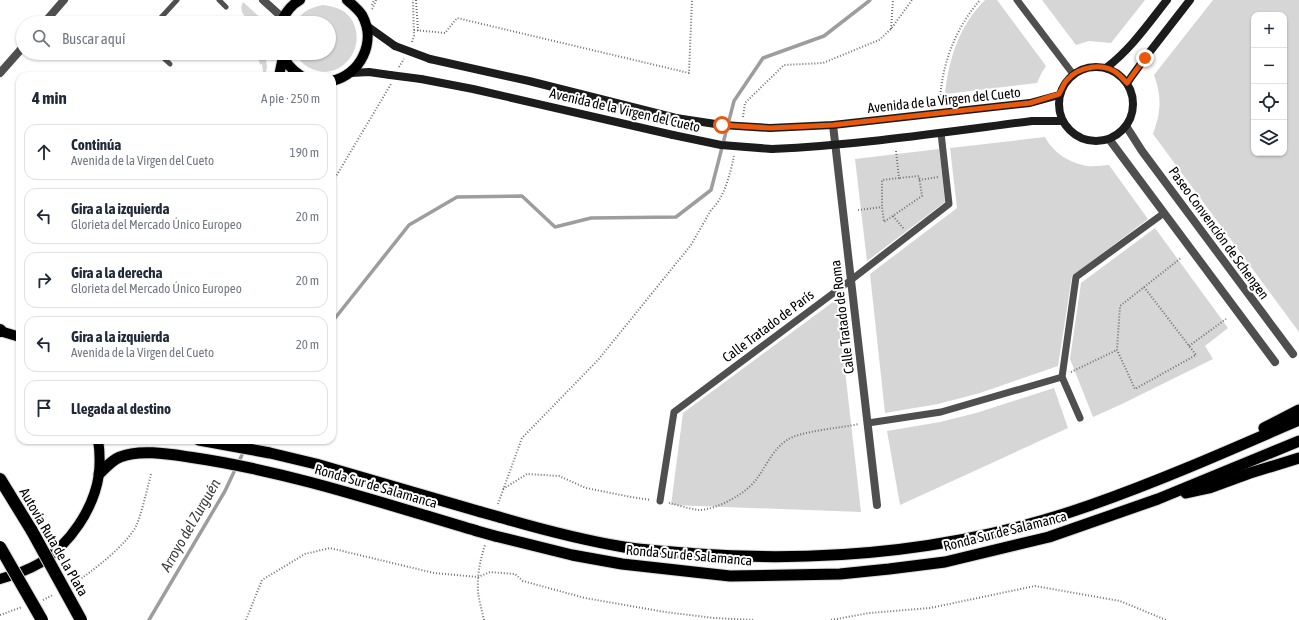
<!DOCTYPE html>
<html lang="es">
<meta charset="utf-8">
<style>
:root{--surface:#fff;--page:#f6f6f7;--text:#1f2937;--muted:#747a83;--line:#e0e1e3}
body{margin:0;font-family:"Asap Condensed",sans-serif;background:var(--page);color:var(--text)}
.controls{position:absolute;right:12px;top:12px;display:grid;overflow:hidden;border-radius:8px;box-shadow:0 1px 3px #0004}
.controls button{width:36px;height:36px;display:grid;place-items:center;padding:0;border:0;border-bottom:1px solid var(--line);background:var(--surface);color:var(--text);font:20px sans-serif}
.stop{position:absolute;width:12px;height:12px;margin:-9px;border:3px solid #ea580c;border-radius:50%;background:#fff}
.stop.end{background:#ea580c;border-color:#fff;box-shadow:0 1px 4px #0008}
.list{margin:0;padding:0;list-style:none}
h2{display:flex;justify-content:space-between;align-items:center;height:52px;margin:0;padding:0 16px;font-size:17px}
h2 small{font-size:13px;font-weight:400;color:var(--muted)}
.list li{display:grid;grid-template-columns:26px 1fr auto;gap:12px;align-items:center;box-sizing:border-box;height:56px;margin:0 8px 8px;padding:0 8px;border:1px solid var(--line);border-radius:12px}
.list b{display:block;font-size:15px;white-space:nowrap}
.list p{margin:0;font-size:13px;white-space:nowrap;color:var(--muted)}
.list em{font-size:13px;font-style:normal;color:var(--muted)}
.icon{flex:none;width:22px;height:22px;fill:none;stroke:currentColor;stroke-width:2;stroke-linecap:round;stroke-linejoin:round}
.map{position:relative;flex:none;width:1299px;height:620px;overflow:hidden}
.search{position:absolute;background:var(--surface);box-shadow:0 1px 3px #0004;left:16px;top:16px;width:320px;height:44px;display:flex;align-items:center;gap:10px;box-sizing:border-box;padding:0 14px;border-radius:22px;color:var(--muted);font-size:15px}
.panel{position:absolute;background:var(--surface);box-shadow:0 1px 3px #0004;left:16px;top:72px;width:320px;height:372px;border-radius:12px}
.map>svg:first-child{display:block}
</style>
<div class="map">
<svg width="1299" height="620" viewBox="0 0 1299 620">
<rect width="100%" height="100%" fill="#fff"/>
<g fill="#d6d6d6" fill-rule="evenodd">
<path d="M 985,0 L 997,0 L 1046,66 L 1041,74 L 1037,83 L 945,94 C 949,58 959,26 985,0 Z"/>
<polygon points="1042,0 1145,0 1111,43 1089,41 1076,45"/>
<path d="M 1213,0 L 1299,0 L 1299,332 L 1153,134 C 1161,112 1162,97 1154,75 ZM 1254,15 L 1284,15 L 1284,153 L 1254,153 Z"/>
<path d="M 243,2 L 264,21 L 264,23 L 252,23 C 245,17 238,12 243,2 Z"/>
<path d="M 322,5 C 335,6 347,10 353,22 C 367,50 339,83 310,68 C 303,65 299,59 294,53 L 329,53 L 329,23 L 295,23 C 301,12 310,8 322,5 Z"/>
<polygon points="257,53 265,53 267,67 265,76 258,76 259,72 263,72 262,64 260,65"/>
<path d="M 1045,137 C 1053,153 1070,163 1087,166 C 1094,167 1102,165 1109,165 L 1148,219 L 1072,276 L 1058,366 L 980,393 L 938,404 L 885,413 L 870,274 L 957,208 L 950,148 Z"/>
<polygon points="939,149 945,202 867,261 855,159"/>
<polygon points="1155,228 1228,328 1205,346 1213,359 1122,404 1093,417 1070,359 1081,283"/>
<polygon points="837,299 861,512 671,505 683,413"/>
<polygon points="1054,388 1068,428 900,505 887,431 940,422 976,413"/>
</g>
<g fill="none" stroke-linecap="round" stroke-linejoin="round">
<g stroke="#9d9d9d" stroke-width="3.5">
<polyline points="332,322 409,225 457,197 522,196 555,227 591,218 676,217 711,190 734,101 763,58 824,36 869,1 870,0"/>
<polyline points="149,620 225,491 249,440"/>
</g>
<defs>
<g id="primary">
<path d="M 281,23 C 285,13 291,5 300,0"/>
<path d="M 282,53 C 285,63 292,70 301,76"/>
<polyline points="279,76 283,57"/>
<path d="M 332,81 C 360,75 377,42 362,15 C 358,9 353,5 347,0"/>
<polyline points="0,331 20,337"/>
<path d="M 0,579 C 14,575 28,570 40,563 C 70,544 94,509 99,474 C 100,462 100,451 98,440"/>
</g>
<g id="trunk">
<polyline points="1264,428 1299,410"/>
<polyline points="199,440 270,453 316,464 481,512"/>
<path d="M 99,474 C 105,468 112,460 120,457 C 139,449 169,454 189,457 C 287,471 382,503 477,531"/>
<polyline points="1186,493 1209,488 1250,473 1299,458"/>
<path d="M 499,517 C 540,529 582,540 624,547 C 648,551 674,552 698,554 C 831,563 966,549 1091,505 C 1162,480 1230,450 1299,420"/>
<polyline points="495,536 572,555 622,564 730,576 840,574 889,569 945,562 1049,537 1158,499 1299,441"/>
</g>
<g id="motorway">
<polyline points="0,330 1,331"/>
<polyline points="0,479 32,531"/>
</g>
</defs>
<use href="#primary" stroke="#dbdbdb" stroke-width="12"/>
<use href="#trunk" stroke="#dbdbdb" stroke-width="13"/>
<use href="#motorway" stroke="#dbdbdb" stroke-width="14"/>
<g stroke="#717171" stroke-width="2" stroke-dasharray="1 2" stroke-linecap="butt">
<polyline points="416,0 418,31"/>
<polyline points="372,5 374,0"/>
<polyline points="372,9 373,8 376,0"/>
<polyline points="891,29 893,0"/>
<polyline points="414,30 445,33 457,18 689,73 692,0"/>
<polyline points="412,42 414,36 413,0"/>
<polyline points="399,67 404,59"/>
<path d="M 940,98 C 943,61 956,28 980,0"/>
<polyline points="743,117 745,103 784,65 823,63 879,40 891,29 912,0"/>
<polyline points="896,151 899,178 882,180 882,207 884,222 922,196 919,176 899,178"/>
<polyline points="919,180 938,177"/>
<polyline points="332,183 391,84"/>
<polyline points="858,210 882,207"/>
<polyline points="893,216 904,229"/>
<polyline points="1144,287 1196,355 1135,389 1117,350 1120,306 1181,258"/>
<polyline points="1189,346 1226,319"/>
<polyline points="1071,372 1117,350"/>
<polyline points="503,489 527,474 559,476 586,488 631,497 651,500"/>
<path d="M 669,503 C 678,505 689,509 699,510 C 716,510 745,494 755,481 C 766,467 772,450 787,440 C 800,431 841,428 859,424"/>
<path d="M 498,504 L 522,438 L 598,360 L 691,245 L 711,210 C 725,197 730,174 734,156"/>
<path d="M 74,583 C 91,573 130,542 137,524 C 143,508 147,490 151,474"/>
<polyline points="43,600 53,595"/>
<polyline points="0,615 22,607"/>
<polyline points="246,620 262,580 305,554 330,548 434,573 478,577 490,572 515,574 523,581 585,598 665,612 714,618 755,620"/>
<path d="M 484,620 C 482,611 479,601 478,592 C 477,576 480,560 485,545"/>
<polyline points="831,620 869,613 930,608 1035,586 1120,601 1166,620"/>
</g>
<g stroke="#4f4f4f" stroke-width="5">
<polyline points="219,0 226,7"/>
<polyline points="156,23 177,0"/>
<polyline points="158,53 170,64"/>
</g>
<g stroke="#4f4f4f" stroke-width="7">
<polyline points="1017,0 1073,74"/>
<polyline points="1080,418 1062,377 1076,277 1164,213"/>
<polyline points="868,423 941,412 1062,377"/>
<polyline points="660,501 674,412 851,280 949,204 941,133"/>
</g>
<g stroke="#4f4f4f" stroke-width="8">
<polyline points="263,0 283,18"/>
<polyline points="44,23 64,0"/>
<polyline points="0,73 23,47"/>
<polyline points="833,125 877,505"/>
<polyline points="1126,126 1142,151 1293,354"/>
<polyline points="1109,139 1275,362"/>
</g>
<g stroke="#1c1c1c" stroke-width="8">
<polyline points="367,26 395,46"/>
<polyline points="430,59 529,81 676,118"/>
<circle cx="1096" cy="104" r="37"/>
<path d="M 1106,68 C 1131,49 1148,24 1167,0"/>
<polyline points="351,73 369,72 390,75"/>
<polyline points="421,79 473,89 673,135"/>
<polyline points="1127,83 1145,58 1190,0"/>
<polyline points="770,128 833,125 1030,103 1059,95"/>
<path d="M 772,149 C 859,145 946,132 1032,121 L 1062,121"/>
</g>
<use href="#primary" stroke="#000" stroke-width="10"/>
<use href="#trunk" stroke="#000" stroke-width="11"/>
<use href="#motorway" stroke="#000" stroke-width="12"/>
<defs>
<g id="trunk-bridge">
<polyline points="481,512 499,517"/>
<polyline points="477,531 495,536"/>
</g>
<g id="motorway-bridge">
<polyline points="32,531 81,620"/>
<polyline points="0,547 42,620"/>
</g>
</defs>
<use href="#trunk-bridge" stroke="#dbdbdb" stroke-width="13" stroke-linecap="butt"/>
<use href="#motorway-bridge" stroke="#dbdbdb" stroke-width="14" stroke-linecap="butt"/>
<g stroke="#1c1c1c" stroke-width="8">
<polyline points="395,46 430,59"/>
<polyline points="390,75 421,79"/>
<polyline points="676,118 722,125 770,128"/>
<polyline points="673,135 721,145 772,149"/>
</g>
<use href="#trunk-bridge" stroke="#000" stroke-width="11"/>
<use href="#motorway-bridge" stroke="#000" stroke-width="12"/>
</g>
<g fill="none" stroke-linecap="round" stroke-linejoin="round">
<path stroke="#ea580c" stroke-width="5" d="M 722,125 L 770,128 L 833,125 L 1030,103 L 1059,94 C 1062,90 1063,84 1067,80 C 1079,66 1104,62 1118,74 C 1122,77 1124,80 1127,83 L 1145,58"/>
</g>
<g text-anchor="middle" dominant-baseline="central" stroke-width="4" stroke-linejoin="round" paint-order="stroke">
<g font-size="14" fill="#000" stroke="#fff">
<text transform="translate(944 100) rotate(-6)">Avenida de la Virgen del Cueto</text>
<text transform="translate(625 110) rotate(13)">Avenida de la Virgen del Cueto</text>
<text transform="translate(1219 233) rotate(54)">Paseo Convención de Schengen</text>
<text transform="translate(842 317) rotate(-97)">Calle Tratado de Roma</text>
<text transform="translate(768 326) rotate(-37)">Calle Tratado de París</text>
<text transform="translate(376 486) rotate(16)">Ronda Sur de Salamanca</text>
<text transform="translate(1005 531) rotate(-14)">Ronda Sur de Salamanca</text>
<text transform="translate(54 542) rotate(60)">Autovía Ruta de la Plata</text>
<text transform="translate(689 555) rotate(5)">Ronda Sur de Salamanca</text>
</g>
<g font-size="15" font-style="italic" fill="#3e3e3e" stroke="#fff">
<text transform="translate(190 525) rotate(-60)">Arroyo del Zurguén</text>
</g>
</g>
</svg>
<div class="controls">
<button>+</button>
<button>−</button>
<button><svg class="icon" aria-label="locate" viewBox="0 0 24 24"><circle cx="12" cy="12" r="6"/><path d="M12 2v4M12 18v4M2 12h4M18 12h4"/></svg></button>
<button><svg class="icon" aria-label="layers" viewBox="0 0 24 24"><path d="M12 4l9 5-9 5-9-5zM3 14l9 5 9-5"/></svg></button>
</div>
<div class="stop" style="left:722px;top:125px"></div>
<div class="stop end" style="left:1145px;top:58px"></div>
<div class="search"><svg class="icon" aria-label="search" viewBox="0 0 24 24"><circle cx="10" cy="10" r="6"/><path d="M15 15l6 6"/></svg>Buscar aquí</div>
<section class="panel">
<h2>4 min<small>A pie · 250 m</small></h2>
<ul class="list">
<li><svg class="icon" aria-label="ahead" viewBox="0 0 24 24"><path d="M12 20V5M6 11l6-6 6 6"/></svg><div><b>Continúa</b><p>Avenida de la Virgen del Cueto</p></div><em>190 m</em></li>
<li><svg class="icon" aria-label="left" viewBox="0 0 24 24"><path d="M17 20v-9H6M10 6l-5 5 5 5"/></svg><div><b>Gira a la izquierda</b><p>Glorieta del Mercado Único Europeo</p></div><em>20 m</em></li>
<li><svg class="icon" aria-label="right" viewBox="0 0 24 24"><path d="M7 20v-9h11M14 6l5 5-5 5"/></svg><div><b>Gira a la derecha</b><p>Glorieta del Mercado Único Europeo</p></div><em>20 m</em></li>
<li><svg class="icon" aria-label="left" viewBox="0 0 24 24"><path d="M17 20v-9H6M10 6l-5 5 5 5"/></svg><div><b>Gira a la izquierda</b><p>Avenida de la Virgen del Cueto</p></div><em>20 m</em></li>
<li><svg class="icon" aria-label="arrive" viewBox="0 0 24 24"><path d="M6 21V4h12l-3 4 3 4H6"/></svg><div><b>Llegada al destino</b></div></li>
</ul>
</section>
</div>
